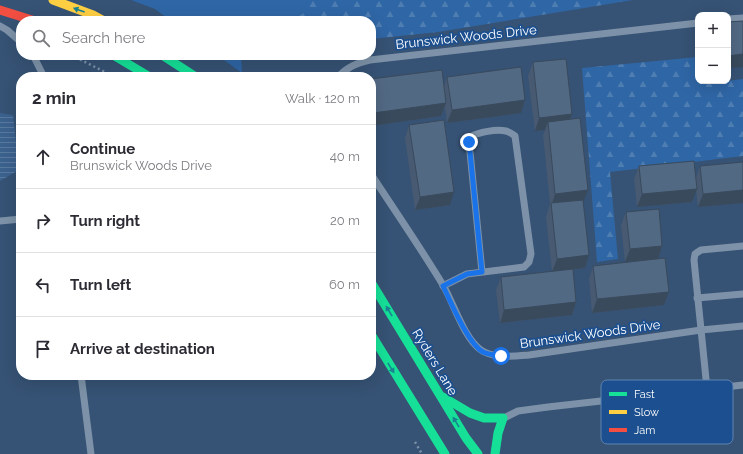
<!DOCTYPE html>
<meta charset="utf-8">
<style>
:root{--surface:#fff;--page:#f7f7f7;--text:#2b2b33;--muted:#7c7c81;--line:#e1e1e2}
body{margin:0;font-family:Raleway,sans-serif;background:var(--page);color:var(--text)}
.controls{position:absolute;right:12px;top:12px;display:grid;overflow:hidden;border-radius:8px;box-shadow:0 4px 16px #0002}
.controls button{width:36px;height:36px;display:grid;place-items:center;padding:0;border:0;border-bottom:1px solid var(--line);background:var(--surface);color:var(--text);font:20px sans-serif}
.stop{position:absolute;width:12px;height:12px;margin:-9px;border:3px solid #1a73e8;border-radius:50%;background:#fff}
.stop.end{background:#1a73e8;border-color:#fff;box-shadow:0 1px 4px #0008}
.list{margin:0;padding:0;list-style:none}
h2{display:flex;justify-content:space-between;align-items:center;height:52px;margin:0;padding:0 16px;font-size:17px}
h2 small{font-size:13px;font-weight:400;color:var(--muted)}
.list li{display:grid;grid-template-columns:26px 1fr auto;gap:12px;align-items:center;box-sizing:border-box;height:64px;padding:0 16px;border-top:1px solid var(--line)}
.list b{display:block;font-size:15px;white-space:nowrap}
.list p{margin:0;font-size:13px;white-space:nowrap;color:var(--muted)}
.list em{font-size:13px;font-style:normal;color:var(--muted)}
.icon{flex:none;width:22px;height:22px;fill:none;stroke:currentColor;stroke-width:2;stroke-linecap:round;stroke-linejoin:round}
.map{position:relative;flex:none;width:743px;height:454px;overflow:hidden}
.search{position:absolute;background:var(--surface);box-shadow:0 4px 16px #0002;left:16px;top:16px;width:360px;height:44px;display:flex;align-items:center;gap:10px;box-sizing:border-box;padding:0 14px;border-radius:16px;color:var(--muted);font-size:15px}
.panel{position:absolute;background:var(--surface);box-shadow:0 4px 16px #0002;left:16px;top:72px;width:360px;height:308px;border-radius:16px}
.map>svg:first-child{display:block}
</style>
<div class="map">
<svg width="743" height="454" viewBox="0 0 743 454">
<defs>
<pattern id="forest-firs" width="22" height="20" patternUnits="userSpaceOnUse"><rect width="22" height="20" fill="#2f66a5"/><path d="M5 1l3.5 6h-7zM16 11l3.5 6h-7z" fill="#4e7db2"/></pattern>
<pattern id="water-rules" width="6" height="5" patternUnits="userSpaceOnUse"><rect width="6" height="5" fill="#3b618d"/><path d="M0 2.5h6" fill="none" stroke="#58799e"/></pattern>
</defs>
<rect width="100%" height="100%" fill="#365274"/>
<g fill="#2f66a5">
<polygon points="131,0 306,0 308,11 291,21 171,21 155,9"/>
<polygon points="217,55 241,55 242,73"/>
</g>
<g fill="url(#forest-firs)">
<polygon points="306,0 633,0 438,32 371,39 371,21 291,21 307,11"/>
<polygon points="698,57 698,81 708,81 709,83 743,79 743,156 610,172 618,259 597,262 582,68"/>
</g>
<polygon fill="url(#water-rules)" points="0,113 13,115 19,170 0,181"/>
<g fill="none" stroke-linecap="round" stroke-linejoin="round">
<g stroke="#7d92a8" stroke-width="2.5" stroke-dasharray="2 3" stroke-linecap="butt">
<polyline points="71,55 105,72"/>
<polyline points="415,442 422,454"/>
</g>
<g stroke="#7d92a8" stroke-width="7">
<polyline points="728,19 743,18"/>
<polyline points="0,26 7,30 21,42"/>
<polyline points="33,55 44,77"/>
<path d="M 338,77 C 347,67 357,63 370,60 L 698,23"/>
<path d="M 371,174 C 395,211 420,247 443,285 C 454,304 464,338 481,350 C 493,359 516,356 529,355 L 701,330 L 743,326"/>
<polyline points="0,221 21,219"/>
<path d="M 443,286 L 467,274 L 524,267 L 529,262 L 531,254 L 515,136 C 512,134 510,132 506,131 C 496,129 479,132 470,137 L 469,142 L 482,272"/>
<polyline points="697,298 743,294"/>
<polyline points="81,375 91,454"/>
<polyline points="707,389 694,260 695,254 701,250 743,246"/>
<polyline points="504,418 518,411 548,407 743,385"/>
</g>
<g stroke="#16e098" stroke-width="9">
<polyline points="113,55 150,77"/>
<polyline points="162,55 196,77"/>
<polyline points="371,282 466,438 478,454"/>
<polyline points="371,334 445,454"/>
<polyline points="443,397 470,413 484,418 503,418 498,433 495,454"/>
</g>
<polyline stroke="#ffcf43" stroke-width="9" points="53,0 93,15 104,21"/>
<polyline stroke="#f24e42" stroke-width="9" points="0,10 35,21"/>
</g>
<g fill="#475a72">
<polygon points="533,62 572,114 570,120 583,202 589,255 585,268 573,270 576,302 572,315 500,323 496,290 501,277 552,271 546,217 550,204 543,135 545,130 535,131 528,76"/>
<polygon points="447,77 525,100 521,113 447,123 445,107 441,116 371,126 371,79 444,86"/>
<polygon points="409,125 450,205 415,210 405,138"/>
<polygon points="743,162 743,203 698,207 696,190 692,202 637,207 634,179 639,166 696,178 700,166"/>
<polygon points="626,212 662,246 658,259 625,262 621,225"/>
<polygon points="593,266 669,292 664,305 592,313 589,279"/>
</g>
<g fill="#394a5c">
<polygon points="743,54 743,67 728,68 728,56"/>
<polygon points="525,100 521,113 447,123 452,110"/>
<polygon points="446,103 441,116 371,126 371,118 373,113"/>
<polygon points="572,114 567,127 548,122 545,130 535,131 539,118"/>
<polygon points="697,189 692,202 637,207 642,194"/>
<polygon points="588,190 583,203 551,207 555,194"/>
<polygon points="743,190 743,203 698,207 703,194"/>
<polygon points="454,192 450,205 415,210 420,197"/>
<polygon points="662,246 658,259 625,262 630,249"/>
<polygon points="589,255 585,268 552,272 557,259"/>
<polygon points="669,292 664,305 592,313 597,299"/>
<polygon points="576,302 572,315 500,323 504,310"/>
</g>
<g fill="#526984" stroke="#394a5c">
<polygon points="743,21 743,54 728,56 728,22"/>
<polygon points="566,59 572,114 539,118 533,62"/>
<polygon points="521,67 525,100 452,110 447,77"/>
<polygon points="442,70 446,103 373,113 371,100 371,79"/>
<polygon points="580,118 588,190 555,194 548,122"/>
<polygon points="444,120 454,192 420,197 409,125"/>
<polygon points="694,161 697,189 642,194 639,166"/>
<polygon points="743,162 743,190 703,194 700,166"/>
<polygon points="583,200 589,255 557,259 551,203"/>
<polygon points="659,209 662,246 630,249 626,212"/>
<polygon points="665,258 669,292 597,299 593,266"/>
<polygon points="573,269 576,302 504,310 501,277"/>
</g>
<defs><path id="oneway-solid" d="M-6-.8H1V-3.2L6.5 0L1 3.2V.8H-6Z"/></defs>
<g fill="#198292">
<use href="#oneway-solid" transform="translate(79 10) rotate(-160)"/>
<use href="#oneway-solid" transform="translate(389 311) rotate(-121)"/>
<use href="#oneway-solid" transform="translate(391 368) rotate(58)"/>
<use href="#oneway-solid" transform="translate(456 422) rotate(-121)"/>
</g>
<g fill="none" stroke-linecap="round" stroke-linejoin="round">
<path stroke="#1a73e8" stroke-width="5" d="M 469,142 L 482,272 L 467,274 L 443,286 C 451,302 468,344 483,352 C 489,355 496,355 501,356"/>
</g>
<g text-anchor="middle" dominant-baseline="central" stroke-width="3.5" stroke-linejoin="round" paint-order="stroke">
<g font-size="13" fill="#fff" stroke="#1b4f8f">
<text transform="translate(466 37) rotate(-6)">Brunswick Woods Drive</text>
<text transform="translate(590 334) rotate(-8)">Brunswick Woods Drive</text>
<text transform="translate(435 362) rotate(59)">Ryders Lane</text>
</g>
</g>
<rect x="601" y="380" width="132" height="64" rx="6" fill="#1b4f8f" stroke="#5f84b1" stroke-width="1"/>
<rect x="609" y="392" width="18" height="4" fill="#16e098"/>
<rect x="609" y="410" width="18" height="4" fill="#ffcf43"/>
<rect x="609" y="428" width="18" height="4" fill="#f24e42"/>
<g font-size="11" fill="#fff">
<text x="634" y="398">Fast</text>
<text x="634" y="416">Slow</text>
<text x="634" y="434">Jam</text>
</g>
</svg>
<div class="controls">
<button>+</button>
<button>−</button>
</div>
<div class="stop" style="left:501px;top:356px"></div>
<div class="stop end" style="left:469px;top:142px"></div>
<div class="search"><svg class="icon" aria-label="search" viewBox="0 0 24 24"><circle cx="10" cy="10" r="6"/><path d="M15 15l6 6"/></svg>Search here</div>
<section class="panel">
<h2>2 min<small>Walk · 120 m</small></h2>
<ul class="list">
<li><svg class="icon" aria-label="ahead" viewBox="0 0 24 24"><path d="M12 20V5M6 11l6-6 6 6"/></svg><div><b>Continue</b><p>Brunswick Woods Drive</p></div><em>40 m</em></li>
<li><svg class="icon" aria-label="right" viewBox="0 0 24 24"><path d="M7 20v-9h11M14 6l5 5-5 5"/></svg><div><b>Turn right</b></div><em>20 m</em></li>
<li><svg class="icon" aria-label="left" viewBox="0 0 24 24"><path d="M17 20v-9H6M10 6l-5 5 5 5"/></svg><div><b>Turn left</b></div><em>60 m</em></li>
<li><svg class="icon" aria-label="arrive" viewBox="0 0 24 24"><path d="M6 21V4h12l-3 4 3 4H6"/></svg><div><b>Arrive at destination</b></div></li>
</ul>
</section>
</div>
